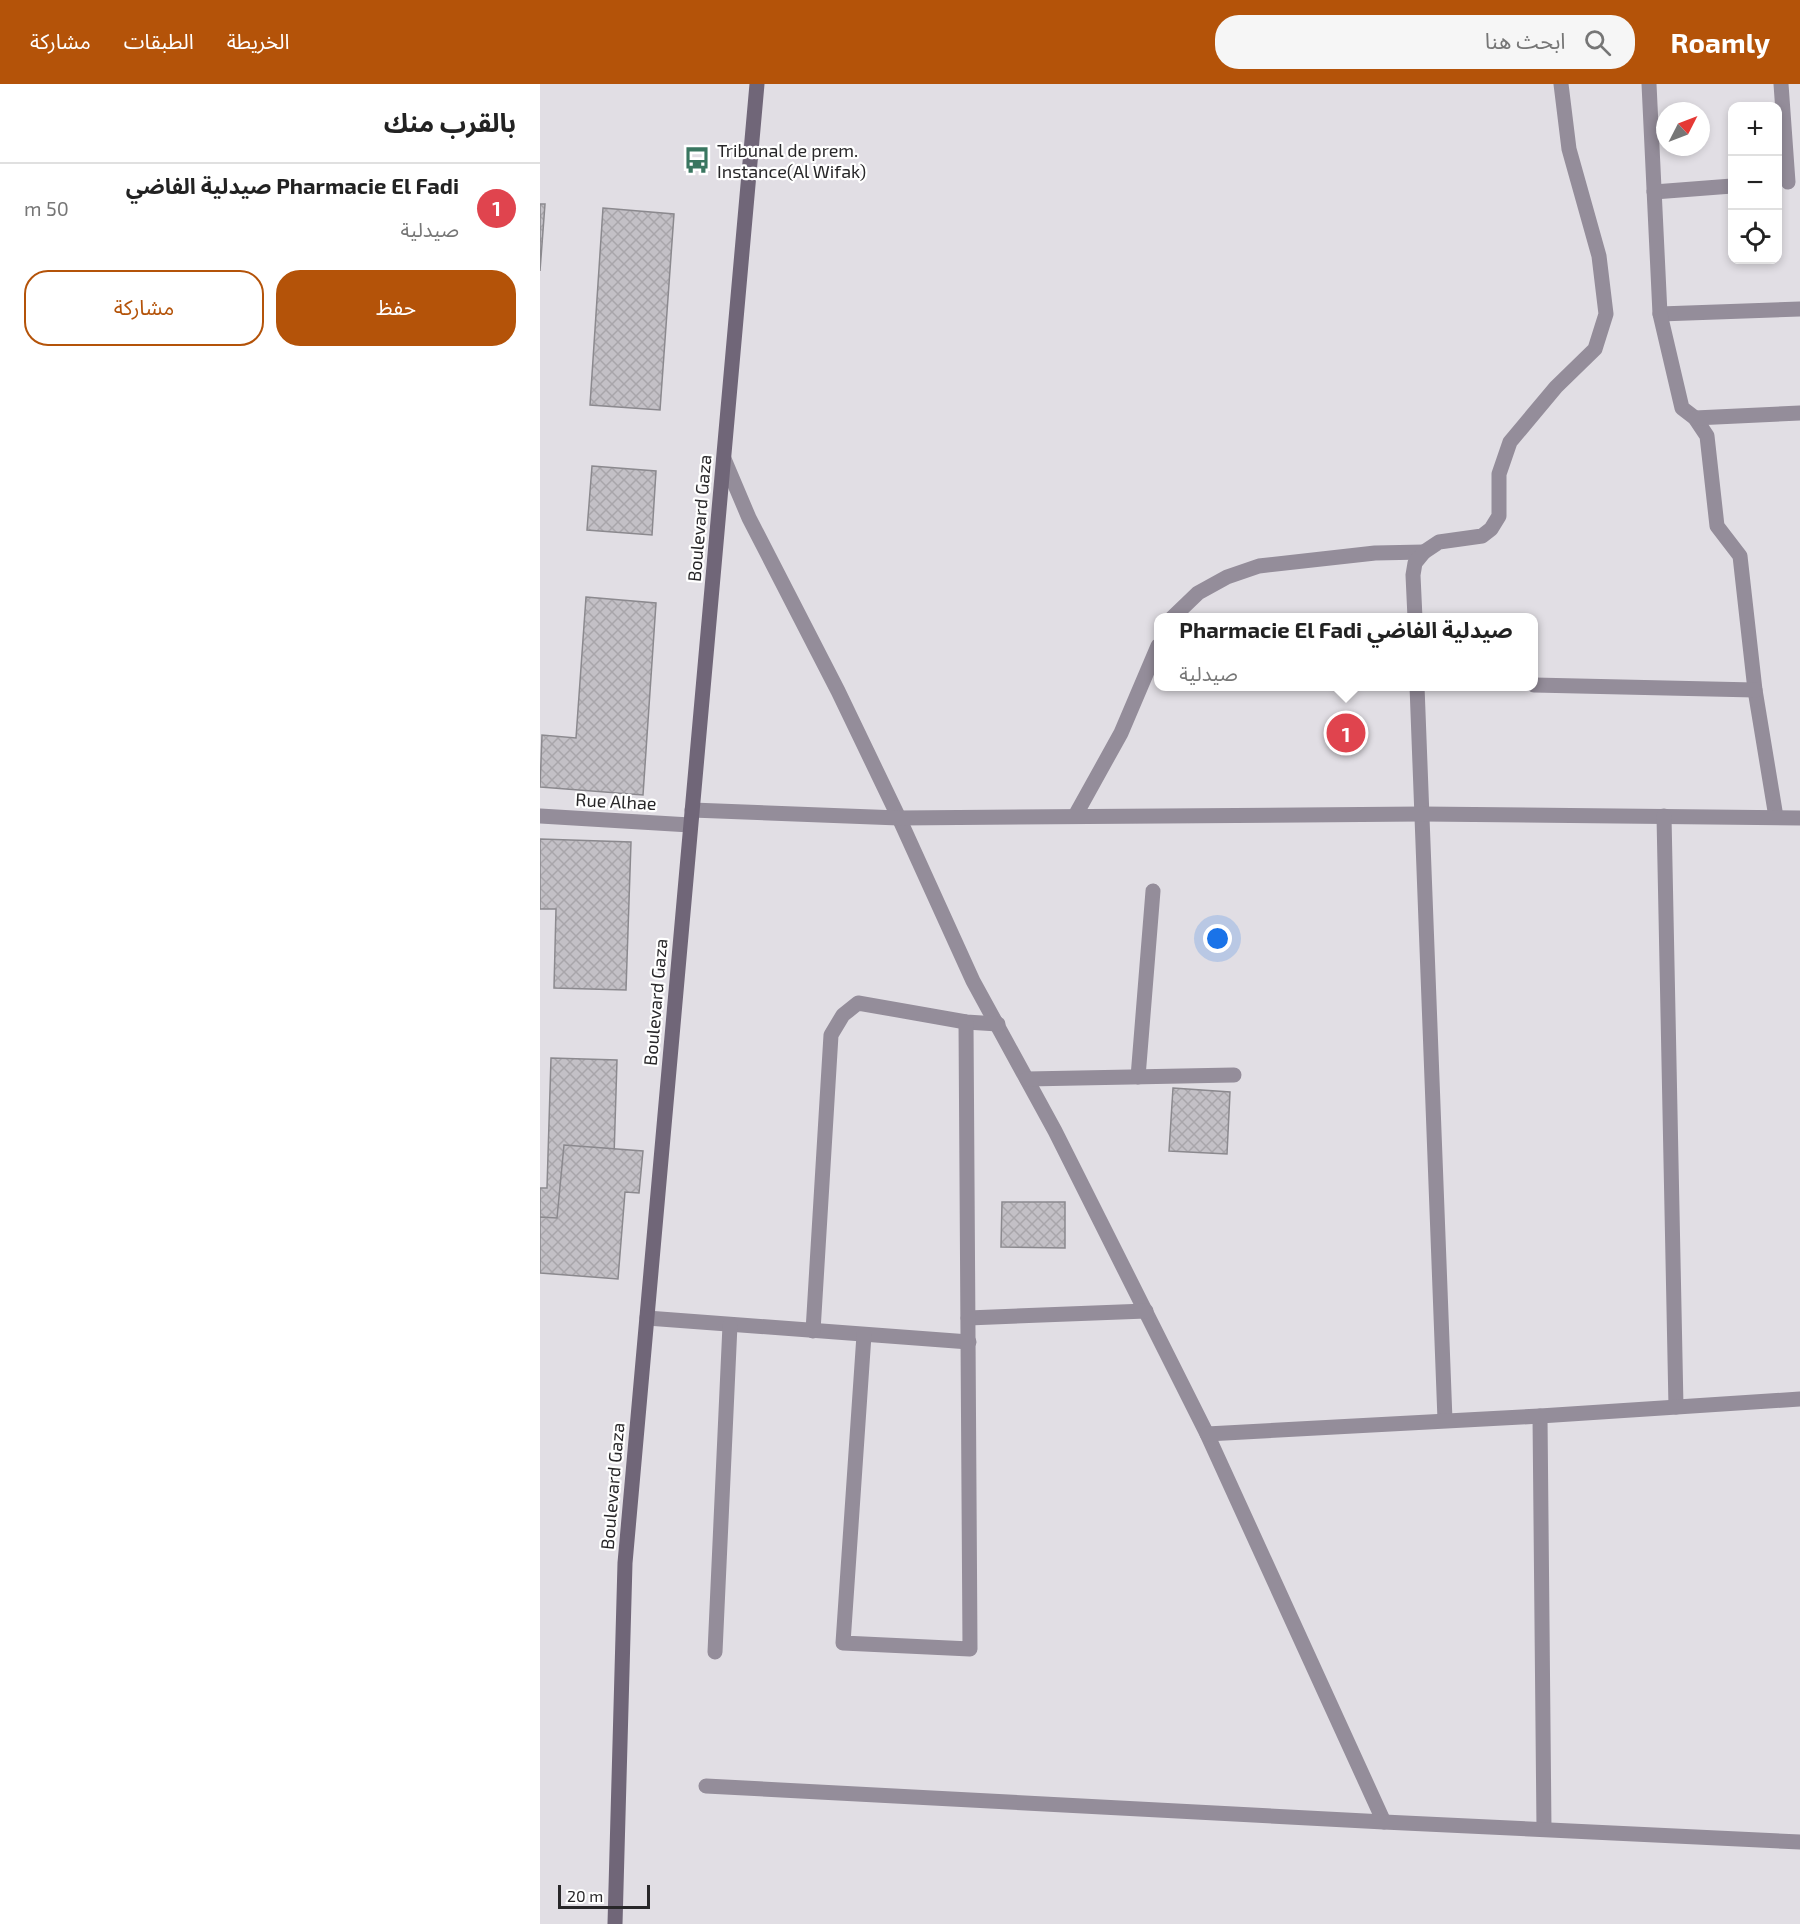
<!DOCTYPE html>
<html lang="ar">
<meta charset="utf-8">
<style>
:root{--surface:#fff;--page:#f6f6f6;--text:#222;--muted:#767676;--line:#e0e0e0;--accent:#b45309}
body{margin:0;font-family:"Exo 2","Noto Sans Arabic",sans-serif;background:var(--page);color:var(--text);direction:rtl}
.controls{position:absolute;right:18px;top:18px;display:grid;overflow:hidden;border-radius:12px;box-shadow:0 3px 9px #0003}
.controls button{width:54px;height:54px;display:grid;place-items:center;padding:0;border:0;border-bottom:2px solid var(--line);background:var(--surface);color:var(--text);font:30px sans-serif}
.compass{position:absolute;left:1116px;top:18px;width:54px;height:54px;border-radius:50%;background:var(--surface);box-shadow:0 3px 9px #0003;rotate:48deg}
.scale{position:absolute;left:18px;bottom:15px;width:92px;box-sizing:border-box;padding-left:6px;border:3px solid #282729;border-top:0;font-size:16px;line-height:21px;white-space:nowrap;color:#282729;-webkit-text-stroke:4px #fff;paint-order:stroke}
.you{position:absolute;left:678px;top:855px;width:21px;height:21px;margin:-15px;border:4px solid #fff;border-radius:50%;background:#1a73e8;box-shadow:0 0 0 9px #1a73e833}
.badge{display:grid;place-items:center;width:39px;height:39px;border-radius:50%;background:var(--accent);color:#fff;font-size:20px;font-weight:700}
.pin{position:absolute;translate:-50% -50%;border:3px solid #fff;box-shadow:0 2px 6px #0006}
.popup{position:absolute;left:614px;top:529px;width:384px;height:78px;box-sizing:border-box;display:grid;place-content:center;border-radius:12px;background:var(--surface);filter:drop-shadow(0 2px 4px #0005);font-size:20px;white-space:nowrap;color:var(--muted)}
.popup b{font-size:22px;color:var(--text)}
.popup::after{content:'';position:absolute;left:50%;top:100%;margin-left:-12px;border:12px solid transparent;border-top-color:var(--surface)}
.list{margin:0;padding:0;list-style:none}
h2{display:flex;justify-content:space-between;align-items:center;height:78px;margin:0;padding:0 24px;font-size:26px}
h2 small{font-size:20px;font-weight:400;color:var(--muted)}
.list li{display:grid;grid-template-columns:39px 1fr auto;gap:18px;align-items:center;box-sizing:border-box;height:90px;padding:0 24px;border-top:2px solid var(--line)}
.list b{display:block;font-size:22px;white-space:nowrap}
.list p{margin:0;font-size:20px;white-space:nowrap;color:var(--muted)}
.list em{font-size:20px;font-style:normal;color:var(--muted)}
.actions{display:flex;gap:12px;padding:18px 24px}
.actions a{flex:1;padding:14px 0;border:2px solid var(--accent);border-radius:24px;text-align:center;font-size:21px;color:var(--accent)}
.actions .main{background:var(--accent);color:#fff}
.icon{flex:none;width:33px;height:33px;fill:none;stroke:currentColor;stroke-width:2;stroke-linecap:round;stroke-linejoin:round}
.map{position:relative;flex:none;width:1260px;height:1840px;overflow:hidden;direction:ltr}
header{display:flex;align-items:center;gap:36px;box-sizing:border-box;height:84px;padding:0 30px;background:var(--accent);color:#fff}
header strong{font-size:28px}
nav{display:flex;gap:33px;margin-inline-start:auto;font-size:21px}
.search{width:420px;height:54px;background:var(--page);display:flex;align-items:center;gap:15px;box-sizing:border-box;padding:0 21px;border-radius:24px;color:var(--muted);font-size:22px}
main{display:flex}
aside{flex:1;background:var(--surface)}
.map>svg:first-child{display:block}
</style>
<header>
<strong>Roamly</strong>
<div class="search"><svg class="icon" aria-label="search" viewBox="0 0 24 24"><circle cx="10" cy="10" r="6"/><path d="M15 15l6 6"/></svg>ابحث هنا</div>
<nav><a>الخريطة</a><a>الطبقات</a><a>مشاركة</a></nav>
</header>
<main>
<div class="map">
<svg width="1260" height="1840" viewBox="0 0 1260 1840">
<defs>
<pattern id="building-cross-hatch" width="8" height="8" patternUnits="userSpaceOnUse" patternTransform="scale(1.5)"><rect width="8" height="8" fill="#c3c0c6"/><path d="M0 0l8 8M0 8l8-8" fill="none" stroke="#a8a5aa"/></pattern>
</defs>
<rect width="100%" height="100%" fill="#e1dee4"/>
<g fill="url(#building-cross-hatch)" stroke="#8b898e" stroke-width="1.5">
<polygon points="0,120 5,120 0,187"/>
<polygon points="63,124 134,130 120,326 50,321"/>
<polygon points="52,382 116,387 112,451 47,446"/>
<polygon points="46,513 116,519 103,711 0,703 2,651 36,654"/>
<polygon points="0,755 91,758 86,906 14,904 16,825 0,825"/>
<polygon points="11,974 77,976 71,1169 0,1166 0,1104 7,1104"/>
<polygon points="633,1004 690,1008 687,1070 629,1067"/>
<polygon points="24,1061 103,1067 99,1109 85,1108 78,1195 0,1189 0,1133 17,1134"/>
<polygon points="462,1118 525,1118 525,1164 461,1163"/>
</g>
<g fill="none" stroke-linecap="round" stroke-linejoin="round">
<g stroke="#948d9a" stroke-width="15">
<polyline points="1241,0 1248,98"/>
<polyline points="1114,108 1192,102"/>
<polyline points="632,534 658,509 687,493 719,482 835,469 884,468"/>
<polyline points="535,732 581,649 618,562"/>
</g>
<g stroke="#948d9a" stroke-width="15">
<polyline points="1109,0 1120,230 1260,225"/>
<polyline points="1120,230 1142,324 1155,334 1167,352 1177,442 1200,472 1215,606 1236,733"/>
<polyline points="1155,334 1260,329"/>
<polyline points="184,375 209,434 298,607 359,734 433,897 515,1047 667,1350 844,1738"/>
<polyline points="875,534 873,491 875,479 884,468 899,458 942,452 951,445 959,432 959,390 970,358 1016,303 1055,265 1066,230 1059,172 1029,65 1021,0"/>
<polyline points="994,601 1215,606"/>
<polyline points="877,602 905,1336"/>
<polyline points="152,726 359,734 882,730 1260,734"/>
<polyline points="0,732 150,741"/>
<polyline points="1124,732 1136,1323"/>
<polyline points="598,993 613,807"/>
<polyline points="487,995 694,991"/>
<polyline points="107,1234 429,1258"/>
<polyline points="428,1234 606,1227"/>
<polyline points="273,1247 291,951 303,931 318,919 426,938 458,940"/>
<polyline points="324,1251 303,1559 430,1565 426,938"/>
<polyline points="1000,1332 1004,1745"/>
<polyline points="667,1350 1000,1332 1260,1315"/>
<polyline points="175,1568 190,1241"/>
<polyline points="166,1702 844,1738 1260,1758"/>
</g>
<polyline stroke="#706678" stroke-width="15" points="75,1840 85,1479 217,0"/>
</g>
<defs>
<symbol id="bus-bare" viewBox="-9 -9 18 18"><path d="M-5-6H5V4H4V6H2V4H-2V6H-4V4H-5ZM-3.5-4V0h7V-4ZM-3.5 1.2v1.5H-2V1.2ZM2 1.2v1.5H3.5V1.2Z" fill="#397660" stroke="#fff" stroke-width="2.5" paint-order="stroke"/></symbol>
</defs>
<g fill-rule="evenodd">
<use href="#bus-bare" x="138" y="57" width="38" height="38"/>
</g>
<g text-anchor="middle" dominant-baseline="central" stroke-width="4.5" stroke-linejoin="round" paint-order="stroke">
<g font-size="18" fill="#282729" stroke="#fff" text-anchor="start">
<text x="177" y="66">Tribunal de prem.<tspan x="177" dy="21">Instance(Al Wifak)</tspan></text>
</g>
<g font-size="18" fill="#282729" stroke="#fff">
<text transform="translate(159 434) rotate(-85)">Boulevard Gaza</text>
<text transform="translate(76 717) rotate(3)">Rue Alhae</text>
<text transform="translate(115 918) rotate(-85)">Boulevard Gaza</text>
<text transform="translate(72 1402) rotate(-85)">Boulevard Gaza</text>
</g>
</g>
</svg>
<div class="controls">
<button>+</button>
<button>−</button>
<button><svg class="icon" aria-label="locate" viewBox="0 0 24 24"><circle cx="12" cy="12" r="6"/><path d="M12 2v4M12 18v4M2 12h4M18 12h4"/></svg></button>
</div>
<svg class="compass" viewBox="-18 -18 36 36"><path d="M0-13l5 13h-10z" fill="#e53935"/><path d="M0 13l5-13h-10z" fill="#767676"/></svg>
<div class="scale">20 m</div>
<div class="you"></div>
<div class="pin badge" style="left:806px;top:649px;background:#e0444e">1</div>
<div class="popup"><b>Pharmacie El Fadi صيدلية الفاضي</b>صيدلية</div>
</div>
<aside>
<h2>بالقرب منك<small></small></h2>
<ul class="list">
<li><span class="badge" style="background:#e0444e">1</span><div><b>Pharmacie El Fadi صيدلية الفاضي</b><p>صيدلية</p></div><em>50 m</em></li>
</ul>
<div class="actions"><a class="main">حفظ</a><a>مشاركة</a></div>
</aside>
</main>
